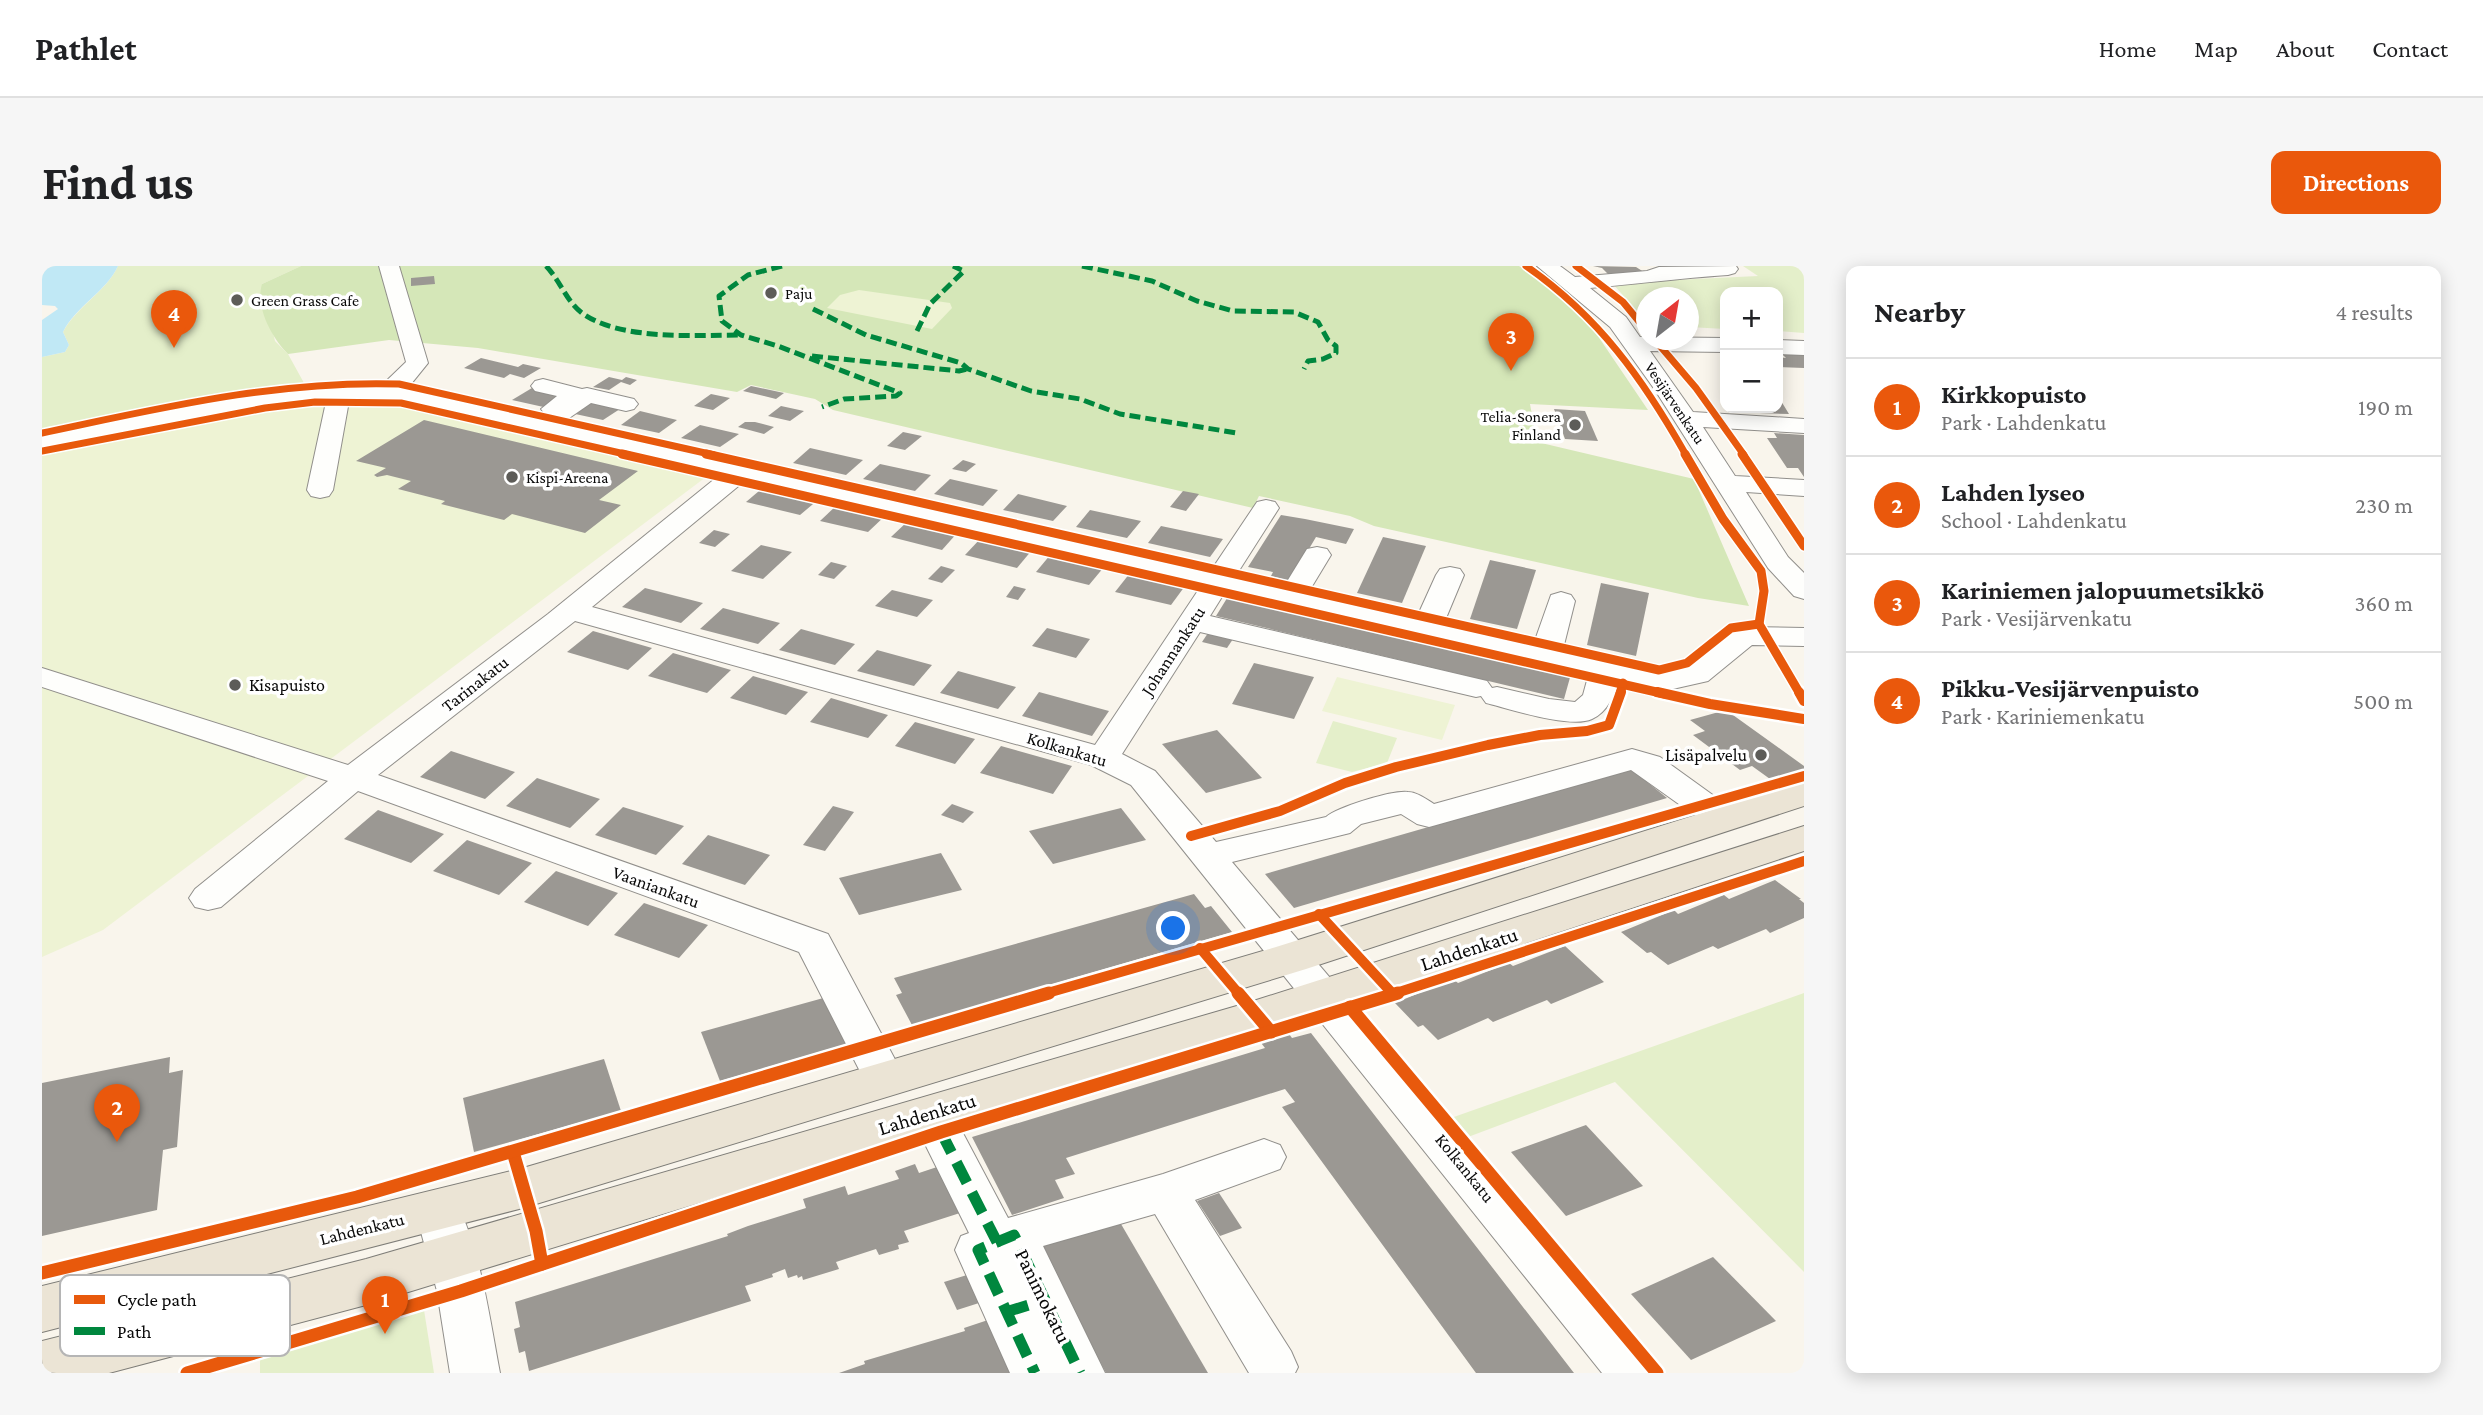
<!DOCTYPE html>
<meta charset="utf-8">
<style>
:root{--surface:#fff;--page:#f6f6f6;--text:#202124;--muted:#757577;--line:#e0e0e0;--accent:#ea580c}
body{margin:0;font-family:"Crimson Pro",serif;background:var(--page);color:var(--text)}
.controls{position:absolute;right:21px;top:21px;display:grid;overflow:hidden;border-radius:14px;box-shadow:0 4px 18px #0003}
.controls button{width:63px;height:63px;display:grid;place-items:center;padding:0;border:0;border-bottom:2px solid var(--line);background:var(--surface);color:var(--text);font:35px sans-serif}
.compass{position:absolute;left:1594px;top:21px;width:63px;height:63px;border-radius:50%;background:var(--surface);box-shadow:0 4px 18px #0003;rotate:31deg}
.you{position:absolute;left:1132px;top:663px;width:24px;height:24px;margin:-18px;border:5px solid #fff;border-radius:50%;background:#1a73e8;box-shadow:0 0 0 10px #1a73e833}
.badge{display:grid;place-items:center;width:46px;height:46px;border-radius:50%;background:var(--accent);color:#fff;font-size:23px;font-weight:700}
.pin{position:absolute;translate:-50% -58px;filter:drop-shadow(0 2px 4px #0008)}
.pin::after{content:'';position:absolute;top:37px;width:24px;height:21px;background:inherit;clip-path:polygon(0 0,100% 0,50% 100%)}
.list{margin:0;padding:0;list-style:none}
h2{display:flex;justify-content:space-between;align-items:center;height:91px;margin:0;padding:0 28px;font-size:30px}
h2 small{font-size:23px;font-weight:400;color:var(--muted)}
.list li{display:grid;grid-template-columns:46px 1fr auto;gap:21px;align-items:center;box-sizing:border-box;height:98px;padding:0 28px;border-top:2px solid var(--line)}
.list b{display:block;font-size:26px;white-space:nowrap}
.list p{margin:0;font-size:23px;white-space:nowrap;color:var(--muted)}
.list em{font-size:23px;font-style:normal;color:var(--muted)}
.map{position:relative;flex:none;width:1762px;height:1107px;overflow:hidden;border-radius:14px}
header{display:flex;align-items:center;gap:42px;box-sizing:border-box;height:98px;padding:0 35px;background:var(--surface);border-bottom:2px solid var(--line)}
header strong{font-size:33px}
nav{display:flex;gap:38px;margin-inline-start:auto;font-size:24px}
.intro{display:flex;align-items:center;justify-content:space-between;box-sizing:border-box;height:168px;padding:0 42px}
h1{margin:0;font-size:49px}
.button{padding:18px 32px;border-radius:14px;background:var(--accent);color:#fff;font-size:24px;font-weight:700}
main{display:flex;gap:42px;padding:0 42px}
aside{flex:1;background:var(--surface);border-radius:14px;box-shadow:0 4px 18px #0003}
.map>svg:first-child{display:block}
</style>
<header>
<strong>Pathlet</strong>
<nav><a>Home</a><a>Map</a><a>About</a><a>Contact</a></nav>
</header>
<div class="intro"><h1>Find us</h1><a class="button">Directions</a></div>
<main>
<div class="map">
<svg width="1762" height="1107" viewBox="0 0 1762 1107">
<rect width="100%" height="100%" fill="#f9f5ec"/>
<g fill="#e4efca">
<path d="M 76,0 L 259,0 L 220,18 L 233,75 L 246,88 L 262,117 L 0,165 L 0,91 L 23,86 L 27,79 L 21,66 C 35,40 64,26 76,0 Z"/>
<polygon points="1701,0 1762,0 1762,67 1736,65 1736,26 1683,26 1683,63 1647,61 1646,32 1604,32 1604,55 1570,17 1716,10"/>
<polygon points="1291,455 1355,472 1345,497 1310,506 1274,497"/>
<polygon points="1762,727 1762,1006 1573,816 1426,871 1409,852"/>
<polygon points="382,1044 392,1107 218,1107 218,1091"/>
</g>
<path fill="#d5e7b8" d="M 259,0 L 1477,0 L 1519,27 L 1543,51 L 1606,144 L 1488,138 L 1495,176 L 1652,213 L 1707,340 L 1656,332 L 1332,260 L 1308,250 L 1217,230 L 1211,242 L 791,144 L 773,133 L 709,119 L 695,126 L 436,82 L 347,74 L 246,88 C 230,72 213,41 220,18 Z"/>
<g fill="#eef3d4">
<polygon points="817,24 908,37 910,42 890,63 785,42 798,29"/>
<polygon points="274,138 355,140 664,211 61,664 0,691 0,189 218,146"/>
<polygon points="1295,411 1413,439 1400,474 1280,445"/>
</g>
<path fill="#c0e8f5" d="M 0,0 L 76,0 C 64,26 34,40 21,66 L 27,79 L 23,86 L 0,91 L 0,54 L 16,43 L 13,40 L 0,39 Z"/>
<g fill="#9b9893">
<polygon points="1551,0 1594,1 1605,8 1569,11 1560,2"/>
<polygon points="392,10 393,18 369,20 369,12"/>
<polygon points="1741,89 1762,89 1762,102 1736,101 1736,91 1744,92"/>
<polygon points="439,92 476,101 481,98 499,102 482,112 468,108 462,112 422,102"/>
<polygon points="567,111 580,114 584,111 595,114 588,119 579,116 567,124 551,121"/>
<polygon points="709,120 742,127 734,133 701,125"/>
<polygon points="490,122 526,130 506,142 470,134"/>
<polygon points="669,128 688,132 671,144 652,140"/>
<polygon points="1736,130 1747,148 1717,147 1714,142 1736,142"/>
<polygon points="544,133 581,141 561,154 524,146"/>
<polygon points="739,140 762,145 748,155 726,150"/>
<polygon points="1512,143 1543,145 1556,175 1523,173"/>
<polygon points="598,145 635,154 617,167 579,159"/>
<polygon points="382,154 596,205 557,234 579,239 543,267 470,248 462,254 399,238 403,235 356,223 369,215 345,209 335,211 332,209 344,202 314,195"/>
<polygon points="703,156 713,156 732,161 722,168 696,161"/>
<polygon points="658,159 697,168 678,181 639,172"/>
<polygon points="861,166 880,170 863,184 845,180"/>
<polygon points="1732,167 1762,169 1762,211 1756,202 1745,202 1725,172 1735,172"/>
<polygon points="768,182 821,194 804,209 751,197"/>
<polygon points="921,194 934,198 924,206 910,203"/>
<polygon points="838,198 889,209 873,225 821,213"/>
<polygon points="908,213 956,224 941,240 892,228"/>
<polygon points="723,220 777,233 758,249 704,236"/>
<polygon points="1141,225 1157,228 1144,245 1128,241"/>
<polygon points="976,228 1025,240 1011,255 961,244"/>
<polygon points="796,238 844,249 826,266 778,255"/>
<polygon points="1048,244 1099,255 1085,272 1034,261"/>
<polygon points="1239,249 1263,253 1312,263 1304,278 1274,271 1248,315 1229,310 1231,306 1206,301"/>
<polygon points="866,255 916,266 900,284 849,271"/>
<polygon points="1119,260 1181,273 1168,291 1106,277"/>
<polygon points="672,264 688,268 673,281 657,277"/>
<polygon points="1341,271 1384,280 1360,337 1315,327"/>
<polygon points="939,272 990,284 975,302 923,289"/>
<polygon points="719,279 750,286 721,313 689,305"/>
<polygon points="1009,288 1062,301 1047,319 994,306"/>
<polygon points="1448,294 1494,304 1475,363 1428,353"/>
<polygon points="789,296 805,300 792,313 776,309"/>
<polygon points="899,300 913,304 900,317 886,313"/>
<polygon points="1088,307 1143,320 1129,339 1073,326"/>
<polygon points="1559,317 1607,327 1594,390 1545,379"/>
<polygon points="972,320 984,323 976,334 964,331"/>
<polygon points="603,322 661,337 639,357 580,341"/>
<polygon points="850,324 891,334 875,351 833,340"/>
<polygon points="1187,329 1456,392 1529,408 1522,433 1174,350"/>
<polygon points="681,342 738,357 716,378 658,363"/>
<polygon points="1005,362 1048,373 1034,392 990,380"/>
<polygon points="759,363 813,378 793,399 737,384"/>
<polygon points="551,365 610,382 586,404 525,386"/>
<polygon points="1166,367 1191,373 1185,382 1160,376"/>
<polygon points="835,384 890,399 872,420 815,405"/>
<polygon points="631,387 689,404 665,427 606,410"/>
<polygon points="1212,397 1272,411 1252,453 1190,438"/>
<polygon points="916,405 974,421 956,443 898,427"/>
<polygon points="711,410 766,426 744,449 688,432"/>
<polygon points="997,426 1067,445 1050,470 980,450"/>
<polygon points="789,432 846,449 826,472 768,456"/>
<polygon points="1684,444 1762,500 1762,503 1728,513 1710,500 1698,504 1651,469 1663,465 1648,454"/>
<polygon points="873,456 933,473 913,498 853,480"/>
<polygon points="1175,464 1220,512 1164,527 1120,478"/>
<polygon points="959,480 1030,500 1011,528 938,507"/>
<polygon points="409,485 473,506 443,533 378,511"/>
<polygon points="1589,503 1625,532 1252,642 1223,608"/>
<polygon points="495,512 558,533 528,562 464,540"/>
<polygon points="910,538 932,546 921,557 899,549"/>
<polygon points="791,540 812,546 783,585 761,579"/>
<polygon points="581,541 642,560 614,589 553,569"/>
<polygon points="1079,542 1104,574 1011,598 987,565"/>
<polygon points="336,544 402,568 369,597 302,573"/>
<polygon points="666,569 728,589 703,619 640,598"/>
<polygon points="425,574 490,597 457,629 391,605"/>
<polygon points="899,587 920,624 817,649 797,612"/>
<polygon points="514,605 576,627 546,660 482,636"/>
<polygon points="1733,614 1759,633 1757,633 1762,637 1762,652 1728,667 1724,663 1676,683 1671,680 1626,699 1609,686 1605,687 1579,666 1632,644 1636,648 1682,629 1687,633"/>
<polygon points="1152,628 1163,642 1169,640 1190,666 870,759 854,729 860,727 852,712"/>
<polygon points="602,637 666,659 637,692 572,669"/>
<polygon points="1523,680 1562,716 1509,738 1505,734 1451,756 1446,752 1396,774 1381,759 1376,761 1353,737 1411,713 1416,717 1467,697 1471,700"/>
<polygon points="785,731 808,777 678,815 659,766"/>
<polygon points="1244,764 1250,772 1269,767 1532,1107 1434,1107 1240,841 1253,836 1243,823 1024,892 1033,908 1013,914 1022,932 970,949 930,871 1223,782 1216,773"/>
<polygon points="128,791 127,807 141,804 135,881 121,884 115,944 0,970 0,817"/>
<polygon points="562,793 579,845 432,886 421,832"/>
<polygon points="1544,859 1601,920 1524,950 1469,886"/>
<polygon points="873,898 877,907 895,901 918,947 862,965 867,976 856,979 857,983 837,989 834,983 794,996 797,1003 761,1014 760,1010 756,1012 755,1009 746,1012 743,1003 730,1008 731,1011 703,1020 709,1035 487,1105 483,1085 477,1087 472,1063 478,1061 473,1036 686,970 685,968 706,960 764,942 761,933 803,920 806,929 857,913 853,905"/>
<polygon points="1177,927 1200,962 1178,970 1155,935"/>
<polygon points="1072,946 1166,1107 1064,1107 996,977"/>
<polygon points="1671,991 1734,1055 1649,1094 1589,1028"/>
<polygon points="925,1009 937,1037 915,1044 902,1016"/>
<polygon points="946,1054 969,1107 797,1107 823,1098 822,1095 923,1065 922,1062"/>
</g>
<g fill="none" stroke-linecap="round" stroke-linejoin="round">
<defs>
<g id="minor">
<path d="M 337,0 L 357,0 L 386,97 L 365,123 L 496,151 L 502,147 L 499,143 L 515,130 L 493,125 L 489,120 L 493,115 L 501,113 L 540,123 L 545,122 L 592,133 L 596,138 L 592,143 L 584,145 L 549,137 L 520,157 L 1168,306 L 1215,236 L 1224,234 L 1233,236 L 1237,242 L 1193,311 L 1241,322 L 1265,283 L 1275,281 L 1285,283 L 1289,289 L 1266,327 L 1375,351 L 1394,309 L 1398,303 L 1408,301 L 1418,303 L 1422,309 L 1402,357 L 1492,377 L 1509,329 L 1519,326 L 1529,329 L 1533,335 L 1521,383 L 1618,405 L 1635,404 L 1644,401 L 1692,364 L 1703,361 L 1762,362 L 1762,380 L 1710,379 L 1666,415 L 1635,422 L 1618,423 L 1576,414 C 1572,429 1566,446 1550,453 C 1529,463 1468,443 1444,437 L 1439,430 L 1434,431 L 1158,366 L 1080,488 L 1113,505 L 1174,576 L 1284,551 C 1296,541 1350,524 1366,526 C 1375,526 1384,533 1392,538 L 1590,483 L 1618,491 L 1693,545 L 1698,553 L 1693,561 L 1681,564 L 1669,561 L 1589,504 L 1387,561 L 1375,558 L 1359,548 L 1319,558 L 1308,567 L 1190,596 L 1609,1091 L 1616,1107 L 1560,1107 L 1089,519 L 1049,499 L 533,355 L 336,509 L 786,668 L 864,814 L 858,825 L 843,830 L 828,825 L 757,686 L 316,525 L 179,641 L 166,644 L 153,641 L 147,632 L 153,623 L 286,515 L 0,421 L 0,402 L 306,499 L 506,348 L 680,207 L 368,137 L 307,135 L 291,224 L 287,230 L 278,232 L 269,230 L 265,224 L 284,136 L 183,147 L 0,182 L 0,168 C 111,147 225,116 338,121 L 364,96 ZM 705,213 L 1159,320 L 1053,479 L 550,341 ZM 1183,326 L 1547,407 L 1541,429 L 1533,436 L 1507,433 L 1455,421 L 1450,422 L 1445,415 L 1168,350 Z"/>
<path d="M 1495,0 L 1518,0 L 1533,11 L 1605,5 L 1617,1 L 1694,0 L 1696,3 L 1693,7 L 1686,9 C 1639,12 1594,18 1548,22 L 1584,51 L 1598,71 L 1683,72 L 1683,86 L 1608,85 L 1651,146 L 1762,153 L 1762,167 L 1661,161 L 1693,210 L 1762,214 L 1762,230 L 1704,226 L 1746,291 L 1762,307 L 1762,333 L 1752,330 L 1726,302 L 1613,124 L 1568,61 Z"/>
<polygon points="1736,74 1762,75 1762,89 1736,88"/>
<polygon points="899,849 914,854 966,952 1121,908 1222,873 1238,879 1244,891 1238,903 1153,934 1249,1085 1256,1101 1253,1107 1207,1107 1113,948 1001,980 1063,1107 968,1107 913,984 919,970 927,967 877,866 884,854"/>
<path d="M 396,925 L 412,931 C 439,984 447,1049 458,1107 L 408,1107 L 395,1025 L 373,944 L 380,931 Z"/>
</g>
<g id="major">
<polygon points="1762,515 1762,540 1264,703 481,942 0,1066 0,1020 481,902 1234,681"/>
<polygon points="1762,560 1762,585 1231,761 324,1039 67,1107 0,1107 0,1075 324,993 1205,737"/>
</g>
</defs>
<use href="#minor" stroke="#918f8b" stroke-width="2"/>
<use href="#major" stroke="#7e7d78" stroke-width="2"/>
<use href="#minor" fill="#fefefc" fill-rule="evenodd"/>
<use href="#major" fill="#ebe4d5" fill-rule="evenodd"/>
<g stroke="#00873e" stroke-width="5" stroke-dasharray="11 5" stroke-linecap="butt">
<path d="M 504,0 C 518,14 524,35 540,47 C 579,75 653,69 699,69"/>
<polyline points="740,0 706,9 677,30 680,55 699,69 736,80 858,127 854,130 802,133 780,141"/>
<polyline points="1040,0 1110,15 1155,35 1191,45 1252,46 1276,56 1286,74 1294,80 1294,87 1281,93 1266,95 1262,103"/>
<polyline points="771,43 824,69 919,97 926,103 989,125 1038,133 1078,148 1195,167"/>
<polyline points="875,65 888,38 922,5 911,0"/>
<polyline points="770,90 917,105 926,103"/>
</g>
<g stroke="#00873e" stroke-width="11" stroke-dasharray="23 11" stroke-linecap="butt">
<polyline points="899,866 955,976 936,984 993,1107"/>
<polyline points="955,976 972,969 1038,1107"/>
<polyline points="964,1046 1003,1034"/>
</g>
<defs>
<g id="cycleway-far3">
<path d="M 1484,0 C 1557,51 1601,113 1644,189"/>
<polyline points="1534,0 1581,36 1604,64"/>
<polyline points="1613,74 1654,122 1702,189"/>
<path d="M 0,167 C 119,142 235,114 357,118 L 672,189"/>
<polyline points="0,185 223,142 273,136 359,137 587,189"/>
</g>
<g id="cycleway-far2">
<polyline points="580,188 1623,428"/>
<polyline points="664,188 1617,404 1645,397 1689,362 1717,358 1722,325 1719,305 1681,253 1643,188"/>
<polyline points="1700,188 1762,280"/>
<polyline points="1717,358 1758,428"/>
<polyline points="1578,428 1581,417"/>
</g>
<g id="cycleway-far1">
<polyline points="1615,426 1668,438 1762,453"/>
<polyline points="1757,426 1762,435"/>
<polyline points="1149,570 1238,545 1303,517 1354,501 1446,479 1498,469 1545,465 1567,459 1579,426"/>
<polyline points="1277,648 1350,727"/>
<polyline points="1158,682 1197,728"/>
<polyline points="1002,728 1762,510"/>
<polyline points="1351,728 1762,595"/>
</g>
<g id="cycleway">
<polyline points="1196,727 1229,766"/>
<polyline points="1308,741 1615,1107"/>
<polyline points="471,886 494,965 500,998"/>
<polyline points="0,1007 315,931 1007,727"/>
<polyline points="145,1107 419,1025 899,866 1356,727"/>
</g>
</defs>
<use href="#cycleway-far3" stroke="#fff" stroke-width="10"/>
<use href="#cycleway-far2" stroke="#fff" stroke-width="12"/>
<use href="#cycleway-far1" stroke="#fff" stroke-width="15"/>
<use href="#cycleway" stroke="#fff" stroke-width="18"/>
<use href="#cycleway-far3" stroke="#e8590c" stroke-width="7"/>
<use href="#cycleway-far2" stroke="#e8590c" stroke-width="9"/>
<use href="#cycleway-far1" stroke="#e8590c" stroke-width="10"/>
<use href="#cycleway" stroke="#e8590c" stroke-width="13"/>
</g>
<g fill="#5d5c58" stroke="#fff" stroke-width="2.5">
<circle cx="729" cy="27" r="7"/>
<circle cx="195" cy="34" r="7"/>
<circle cx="1533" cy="159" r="7"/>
<circle cx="470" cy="211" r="7"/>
<circle cx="193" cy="419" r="7"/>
<circle cx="1719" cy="489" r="7"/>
</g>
<g text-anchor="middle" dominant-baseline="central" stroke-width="7" stroke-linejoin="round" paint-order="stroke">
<g font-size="16" fill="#090909" stroke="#fff" text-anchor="start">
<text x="743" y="27">Paju</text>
<text x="209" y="34">Green Grass Cafe</text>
<text x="1519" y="150" text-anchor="end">Telia-Sonera<tspan x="1519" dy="18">Finland</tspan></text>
<text x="484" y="211">Kispi-Areena</text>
</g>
<g font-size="16" fill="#090909" stroke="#fff">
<text transform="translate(1633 137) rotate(56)">Vesijärvenkatu</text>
</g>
<g font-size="18" fill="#090909" stroke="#fff">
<text transform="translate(1131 385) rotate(-57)">Johannankatu</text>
<text transform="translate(433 418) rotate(-38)">Tarinakatu</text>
<text transform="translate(1025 483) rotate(17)">Kolkankatu</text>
<text transform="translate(614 621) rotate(20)">Vaaniankatu</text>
<text transform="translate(1423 902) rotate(51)">Kolkankatu</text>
<text transform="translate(320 963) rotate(-14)">Lahdenkatu</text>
</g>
<g font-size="18" fill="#090909" stroke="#fff" text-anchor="start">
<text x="207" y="419">Kisapuisto</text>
<text x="1705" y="489" text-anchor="end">Lisäpalvelu</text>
</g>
<g font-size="21" fill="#090909" stroke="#fff">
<text transform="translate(1427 683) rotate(-18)">Lahdenkatu</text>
<text transform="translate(885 848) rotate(-17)">Lahdenkatu</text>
<text transform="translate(1001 1030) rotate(64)">Panimokatu</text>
</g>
</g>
<rect x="18" y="1009" width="230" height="81" rx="10" fill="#fff" stroke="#b5b5b5" stroke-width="2"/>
<rect x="32" y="1029" width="31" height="9" fill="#e8590c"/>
<rect x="32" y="1061" width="31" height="8" fill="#00873e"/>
<g font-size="19" fill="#090909">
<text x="75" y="1040">Cycle path</text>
<text x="75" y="1072">Path</text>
</g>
</svg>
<div class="controls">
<button>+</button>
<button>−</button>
</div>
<svg class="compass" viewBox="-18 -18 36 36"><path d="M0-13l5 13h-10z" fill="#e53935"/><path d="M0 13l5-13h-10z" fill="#757577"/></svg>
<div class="you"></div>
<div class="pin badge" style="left:343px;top:1068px">1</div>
<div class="pin badge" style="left:75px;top:876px">2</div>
<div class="pin badge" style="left:1469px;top:105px">3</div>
<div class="pin badge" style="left:132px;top:82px">4</div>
</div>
<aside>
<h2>Nearby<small>4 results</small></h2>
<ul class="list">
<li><span class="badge">1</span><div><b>Kirkkopuisto</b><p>Park · Lahdenkatu</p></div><em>190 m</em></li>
<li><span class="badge">2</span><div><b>Lahden lyseo</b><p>School · Lahdenkatu</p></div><em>230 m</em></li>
<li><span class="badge">3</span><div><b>Kariniemen jalopuumetsikkö</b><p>Park · Vesijärvenkatu</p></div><em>360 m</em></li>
<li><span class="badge">4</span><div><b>Pikku-Vesijärvenpuisto</b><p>Park · Kariniemenkatu</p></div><em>500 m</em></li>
</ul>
</aside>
</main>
